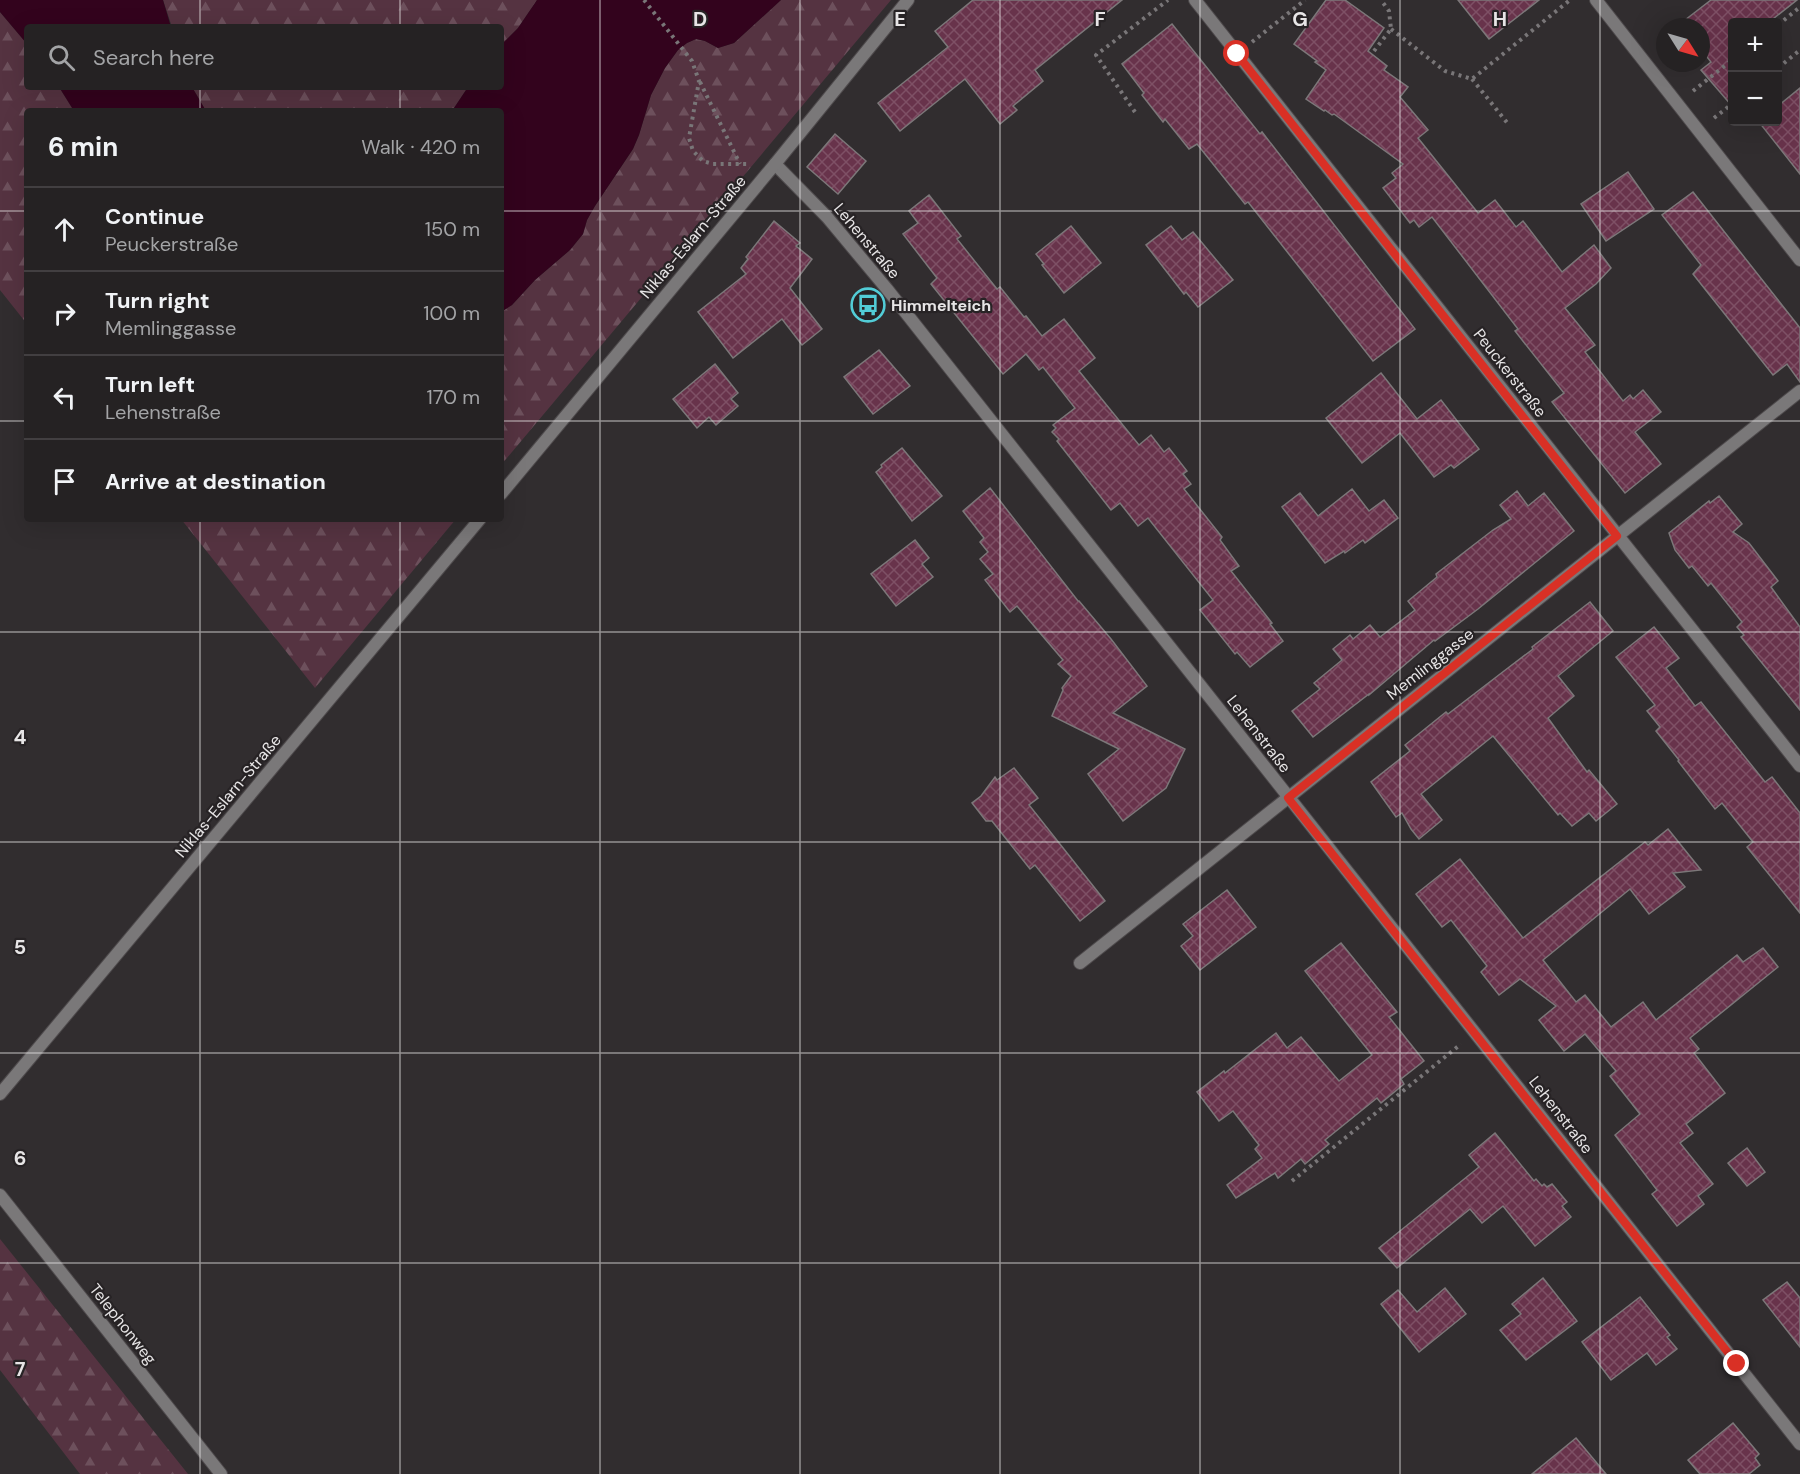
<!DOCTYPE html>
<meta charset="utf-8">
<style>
:root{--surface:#252223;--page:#312f30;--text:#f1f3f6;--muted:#a3a4a6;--line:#423f41}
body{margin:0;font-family:"DM Sans",sans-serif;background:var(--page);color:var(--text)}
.controls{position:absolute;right:18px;top:18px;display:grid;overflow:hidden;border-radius:6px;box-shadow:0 6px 24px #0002}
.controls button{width:54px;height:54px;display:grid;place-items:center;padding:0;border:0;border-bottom:2px solid var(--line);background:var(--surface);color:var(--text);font:30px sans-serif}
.compass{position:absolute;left:1656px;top:18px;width:54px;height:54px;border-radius:50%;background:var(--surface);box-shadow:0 6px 24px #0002;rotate:127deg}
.stop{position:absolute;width:18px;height:18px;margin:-14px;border:4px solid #d93025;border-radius:50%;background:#fff}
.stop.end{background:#d93025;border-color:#fff;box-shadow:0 2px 6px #0008}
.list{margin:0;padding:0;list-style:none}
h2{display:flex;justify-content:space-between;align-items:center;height:78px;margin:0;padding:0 24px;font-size:26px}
h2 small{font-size:20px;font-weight:400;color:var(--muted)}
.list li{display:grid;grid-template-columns:39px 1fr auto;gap:18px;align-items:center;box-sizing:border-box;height:84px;padding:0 24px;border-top:2px solid var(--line)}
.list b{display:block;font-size:22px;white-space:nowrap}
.list p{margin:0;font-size:20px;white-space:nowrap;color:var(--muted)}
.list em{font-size:20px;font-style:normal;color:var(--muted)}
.icon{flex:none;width:33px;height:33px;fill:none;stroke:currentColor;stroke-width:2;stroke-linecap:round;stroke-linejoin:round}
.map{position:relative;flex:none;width:1800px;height:1474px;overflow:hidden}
.search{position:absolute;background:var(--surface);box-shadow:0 6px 24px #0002;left:24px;top:24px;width:480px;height:66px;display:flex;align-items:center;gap:15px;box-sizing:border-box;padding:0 21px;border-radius:6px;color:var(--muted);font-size:22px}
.panel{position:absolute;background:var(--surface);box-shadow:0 6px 24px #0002;left:24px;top:108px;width:480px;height:414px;border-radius:6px}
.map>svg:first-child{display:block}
</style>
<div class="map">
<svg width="1800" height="1474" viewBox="0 0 1800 1474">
<defs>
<pattern id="forest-firs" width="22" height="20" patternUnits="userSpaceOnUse" patternTransform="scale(1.5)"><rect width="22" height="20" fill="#553341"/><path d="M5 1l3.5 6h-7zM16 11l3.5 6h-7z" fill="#6d505c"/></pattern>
<pattern id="building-cross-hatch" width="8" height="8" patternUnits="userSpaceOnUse" patternTransform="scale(1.5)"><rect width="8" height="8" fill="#68334b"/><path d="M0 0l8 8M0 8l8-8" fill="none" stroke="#7e5065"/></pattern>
</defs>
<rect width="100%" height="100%" fill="#312d2f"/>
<g fill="url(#forest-firs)">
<polygon points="163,0 537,0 518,28 501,45 501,27 172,27"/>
<polygon points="781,0 891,0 501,465 501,312 512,305 535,280 570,250 583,234 587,220 595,206 633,149 639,135 651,95 665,68 678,50 687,43 696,39 705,41 718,48 734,43"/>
<polygon points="0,12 27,44 27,87 59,87 74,111 27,111 27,324 0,290"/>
<polygon points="192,87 468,87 452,111 206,111"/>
<polygon points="181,519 456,519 315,688"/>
<polygon points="0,1239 188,1474 80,1474 0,1370"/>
</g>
<g fill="#33031d">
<polygon points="0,0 163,0 171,27 27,27 27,44 0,12"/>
<polygon points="537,0 781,0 734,43 718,48 705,41 696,39 687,43 678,50 665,68 651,95 639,135 633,149 595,206 587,220 583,234 570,250 535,280 512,305 501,312 501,111 452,111 468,87 501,87 501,45 518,28"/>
<polygon points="59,87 192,87 206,111 74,111"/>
</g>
<g fill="url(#building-cross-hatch)" stroke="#7c7779" stroke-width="1.5">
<polygon points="973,0 1122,0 1035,70 1043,81 1013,106 1017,110 1000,124 965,79 900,131 878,103 948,47 935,31"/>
<polygon points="1326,0 1345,0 1384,28 1368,51 1387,66 1384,70 1408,87 1400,97 1428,130 1418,138 1478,213 1495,200 1516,227 1523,221 1562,272 1594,245 1611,268 1596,284 1565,308 1595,345 1585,352 1623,401 1630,395 1633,399 1643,390 1661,412 1635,432 1661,464 1625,493 1552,402 1564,393 1515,331 1518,329 1432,217 1419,227 1414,220 1410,223 1383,188 1396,178 1392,173 1403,164 1334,114 1332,115 1325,110 1324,111 1306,99 1326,70 1315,62 1317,61 1294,44"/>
<polygon points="1458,0 1539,0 1489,39"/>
<polygon points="1711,0 1797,0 1769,22 1732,22 1732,106 1701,70 1711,62 1701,49 1701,27 1676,27"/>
<polygon points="1172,24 1260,134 1262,132 1415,329 1373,361 1248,202 1245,204 1197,144 1189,149 1165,119 1163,122 1142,95 1144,93 1122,64"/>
<polygon points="1800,88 1800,174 1759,122 1778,122 1778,106"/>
<polygon points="835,134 866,161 838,194 807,167"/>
<polygon points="1628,172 1654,209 1606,241 1581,204"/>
<polygon points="1693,192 1800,328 1800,382 1787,364 1773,375 1693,274 1701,265 1662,215"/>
<polygon points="929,195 961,236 957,239 997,289 1000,287 1024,317 1026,316 1042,336 1064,319 1095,358 1079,371 1139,445 1151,435 1164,452 1169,448 1187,471 1183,474 1191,484 1184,489 1222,537 1220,540 1239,566 1231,571 1272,623 1270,624 1283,641 1250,667 1237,652 1235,654 1200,610 1213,600 1148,518 1138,526 1120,503 1111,510 1057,441 1059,439 1052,432 1056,428 1053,425 1075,408 1043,367 1039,370 1026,354 1003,374 931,284 937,278 903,234 918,223 909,211"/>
<polygon points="774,221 800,243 796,246 812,259 790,288 822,329 802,345 782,319 733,358 698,312 746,274 741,268 748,259 746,257"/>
<polygon points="1071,226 1101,263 1064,293 1042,265 1044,264 1036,254"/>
<polygon points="1171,226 1182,240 1193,232 1233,280 1198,307 1186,292 1184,294 1146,245"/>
<polygon points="879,350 910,386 873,414 844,377"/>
<polygon points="715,364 738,393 731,399 738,406 716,425 709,417 697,428 673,399"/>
<polygon points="1381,373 1417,419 1441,400 1479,449 1454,468 1451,465 1434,477 1400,433 1362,463 1326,418"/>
<polygon points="902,448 942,496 912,521 876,472 882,467 881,465"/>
<polygon points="990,488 1078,601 1079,601 1111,639 1147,686 1113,713 1185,749 1166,788 1123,821 1088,774 1119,749 1052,716 1063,690 1062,688 1071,676 1058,664 1063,660 1017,606 1010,612 985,580 993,574 980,559 988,552 980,542 984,538 963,511"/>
<polygon points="1352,489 1369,511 1384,500 1398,518 1365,543 1363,540 1345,553 1344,551 1325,563 1282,507 1300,493 1318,516"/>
<polygon points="1517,491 1528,506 1544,493 1574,531 1478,609 1435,641 1434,640 1369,695 1369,694 1313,737 1292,711 1320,689 1314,683 1342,660 1333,649 1350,635 1353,639 1370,625 1380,637 1415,610 1408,601 1437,577 1436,574 1493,530 1511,519 1500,505"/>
<polygon points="1719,496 1742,524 1733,532 1749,543 1778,581 1771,587 1800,627 1800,710 1741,637 1744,635 1737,627 1742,622 1711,583 1708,586 1692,566 1689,568 1675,550 1669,533 1709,501 1710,503"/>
<polygon points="915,540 929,558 922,564 933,577 896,606 871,574"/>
<polygon points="1590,602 1613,631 1558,676 1574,696 1548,718 1587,772 1589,770 1617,804 1596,821 1589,813 1572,826 1560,813 1558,815 1493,736 1421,794 1442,820 1419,839 1411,829 1402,813 1396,817 1371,782 1410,751 1405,745 1446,712 1448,714 1504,671 1533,649 1532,647"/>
<polygon points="1654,627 1679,658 1666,668 1695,706 1701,702 1765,782 1772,777 1800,813 1800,913 1747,847 1753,842 1722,803 1715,809 1678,761 1679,760 1656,731 1660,727 1647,711 1655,705 1616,657"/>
<polygon points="1014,768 1038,798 1029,805 1105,901 1080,921 1035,865 1030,869 992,821 986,821 972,803 981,796 995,777 997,780"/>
<polygon points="1668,829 1701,870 1673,873 1685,887 1649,914 1630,889 1543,960 1576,1002 1585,995 1611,1027 1643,1002 1656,1020 1737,955 1743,962 1763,948 1778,967 1690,1038 1699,1049 1694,1053 1725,1093 1686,1124 1693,1133 1680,1143 1713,1184 1698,1196 1704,1204 1677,1226 1652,1194 1657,1190 1615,1135 1640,1114 1610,1076 1616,1071 1585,1034 1564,1051 1539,1020 1556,1006 1520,979 1499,995 1481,972 1487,966 1451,920 1442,927 1416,894 1460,859 1523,938 1645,842 1648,845"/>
<polygon points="1227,890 1256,927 1200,970 1181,946 1193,936 1183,924"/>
<polygon points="1341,943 1397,1012 1389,1017 1424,1061 1401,1079 1404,1084 1381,1103 1377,1098 1325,1140 1329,1144 1305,1164 1301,1159 1278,1178 1275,1173 1236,1198 1227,1185 1262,1158 1255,1149 1259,1145 1233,1111 1219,1121 1197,1092 1224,1071 1225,1073 1276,1033 1287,1048 1301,1037 1339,1081 1372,1055 1305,971"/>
<polygon points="1495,1133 1534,1181 1536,1179 1542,1186 1544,1184 1547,1187 1552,1184 1567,1202 1562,1206 1571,1217 1535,1246 1503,1206 1482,1223 1470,1209 1397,1268 1379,1248 1479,1167 1469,1155"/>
<polygon points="1747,1148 1765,1172 1747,1186 1728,1163"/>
<polygon points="1543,1278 1577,1321 1526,1360 1500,1330 1521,1314 1512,1304"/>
<polygon points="1787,1282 1800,1298 1800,1347 1763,1300"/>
<polygon points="1445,1288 1466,1314 1419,1352 1381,1304 1398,1290 1417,1312"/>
<polygon points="1640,1297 1670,1335 1667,1337 1677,1349 1656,1365 1647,1353 1611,1380 1582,1342"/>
<polygon points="1733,1423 1759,1454 1755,1458 1760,1465 1749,1474 1700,1474 1688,1460"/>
<polygon points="1576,1438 1606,1474 1532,1474"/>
</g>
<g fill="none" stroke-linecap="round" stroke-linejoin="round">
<defs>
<g id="minor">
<polyline points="1195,0 1800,766"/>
<polyline points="1596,0 1800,260"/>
<polyline points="775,164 827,217 887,289 1800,1444"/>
<polyline points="501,494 775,164 908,0"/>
<polyline points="1080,963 1800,391"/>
<polyline points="0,1094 480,519"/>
</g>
<polyline id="tertiary" points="0,1195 221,1474"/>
</defs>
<use href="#minor" stroke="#4e4a4c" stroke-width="14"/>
<use href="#tertiary" stroke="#4e4a4c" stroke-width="14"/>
<g stroke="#797678" stroke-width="4" stroke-dasharray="3 4.5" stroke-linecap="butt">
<polyline points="644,0 692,61 699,81 689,138 693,151 703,161 713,164 750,164"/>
<polyline points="1778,25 1800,7"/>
<polyline points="1391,29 1445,71 1472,79 1570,0"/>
<polyline points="1252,42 1305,0"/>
<polyline points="1374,51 1391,29 1389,11 1381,0"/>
<polyline points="1778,68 1800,50"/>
<polyline points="1472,79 1509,125"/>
<polyline points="700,82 740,164"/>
<polyline points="1693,91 1732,60"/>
<polyline points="1135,112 1096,55 1168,0"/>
<polyline points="1714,118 1732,104"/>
<polyline points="1292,1181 1461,1044"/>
</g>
<use href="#minor" stroke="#7a7879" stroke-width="12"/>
<use href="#tertiary" stroke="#7a7879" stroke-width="12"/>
</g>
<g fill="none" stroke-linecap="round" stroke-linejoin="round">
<polyline stroke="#d93025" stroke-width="8" points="1237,54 1617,536 1288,798 1737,1364"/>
</g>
<path fill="none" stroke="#e7e5e6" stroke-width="1.5" stroke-opacity="0.55" d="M 200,0 L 200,27M 400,0 L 400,27M 600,0 L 600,1474M 800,0 L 800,1474M 1000,0 L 1000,1474M 1200,0 L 1200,1474M 1400,0 L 1400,1474M 1600,0 L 1600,1474M 200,87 L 200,111M 400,87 L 400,111M 0,211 L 27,211M 501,211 L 1800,211M 0,421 L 27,421M 501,421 L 1800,421M 200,519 L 200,1474M 400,519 L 400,1474M 0,632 L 1800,632M 0,842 L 1800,842M 0,1053 L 1800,1053M 0,1263 L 1800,1263"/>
<defs>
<symbol id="bus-ring" viewBox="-11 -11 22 22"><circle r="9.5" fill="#272325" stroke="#52ccd6" stroke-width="1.5"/><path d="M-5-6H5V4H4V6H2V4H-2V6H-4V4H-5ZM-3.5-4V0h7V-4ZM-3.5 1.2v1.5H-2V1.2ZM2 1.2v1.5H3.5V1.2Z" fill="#52ccd6"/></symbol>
</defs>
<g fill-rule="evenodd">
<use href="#bus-ring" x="849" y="286" width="38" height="38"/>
</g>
<g text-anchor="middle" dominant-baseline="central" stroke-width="4.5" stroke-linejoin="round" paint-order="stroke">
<g font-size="16" fill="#e7e5e6" stroke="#272325">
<text transform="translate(693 237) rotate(-50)">Niklas-Eslarn-Straße</text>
<text transform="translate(867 241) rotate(50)">Lehenstraße</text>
<text transform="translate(1510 373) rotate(52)">Peuckerstraße</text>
<text transform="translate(1430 664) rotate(-38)">Memlinggasse</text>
<text transform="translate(1259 734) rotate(52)">Lehenstraße</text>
<text transform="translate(228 796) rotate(-50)">Niklas-Eslarn-Straße</text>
<text transform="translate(1561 1115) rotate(52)">Lehenstraße</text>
<text transform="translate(123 1324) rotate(52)">Telephonweg</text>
</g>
<g font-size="16" font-weight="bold" fill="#e7e5e6" stroke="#272325" text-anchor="start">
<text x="891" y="305">Himmelteich</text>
</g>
</g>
<g font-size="20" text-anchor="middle" font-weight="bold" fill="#e7e5e6" stroke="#272325" stroke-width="4.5" stroke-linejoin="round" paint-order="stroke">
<text x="700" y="26">D</text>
<text x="900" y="26">E</text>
<text x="1100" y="26">F</text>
<text x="1300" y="26">G</text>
<text x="1500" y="26">H</text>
<text x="20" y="744">4</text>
<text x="20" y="954">5</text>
<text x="20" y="1165">6</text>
<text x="20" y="1376">7</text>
</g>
</svg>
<div class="controls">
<button>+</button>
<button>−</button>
</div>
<svg class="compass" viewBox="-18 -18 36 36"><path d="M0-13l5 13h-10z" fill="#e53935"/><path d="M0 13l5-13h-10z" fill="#a3a4a6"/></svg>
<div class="stop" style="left:1237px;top:54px"></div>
<div class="stop end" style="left:1737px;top:1364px"></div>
<div class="search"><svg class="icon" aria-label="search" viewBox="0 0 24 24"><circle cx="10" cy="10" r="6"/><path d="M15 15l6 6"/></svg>Search here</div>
<section class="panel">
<h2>6 min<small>Walk · 420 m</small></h2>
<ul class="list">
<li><svg class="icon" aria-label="ahead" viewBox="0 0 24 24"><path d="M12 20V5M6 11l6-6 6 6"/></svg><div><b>Continue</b><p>Peuckerstraße</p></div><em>150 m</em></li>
<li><svg class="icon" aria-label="right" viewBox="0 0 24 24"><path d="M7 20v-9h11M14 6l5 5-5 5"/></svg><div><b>Turn right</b><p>Memlinggasse</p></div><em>100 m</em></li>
<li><svg class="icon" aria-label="left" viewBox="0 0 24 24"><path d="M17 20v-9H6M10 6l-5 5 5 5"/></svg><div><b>Turn left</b><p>Lehenstraße</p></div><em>170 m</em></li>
<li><svg class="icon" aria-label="arrive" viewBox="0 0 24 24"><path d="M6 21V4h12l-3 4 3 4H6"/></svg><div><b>Arrive at destination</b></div></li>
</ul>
</section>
</div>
